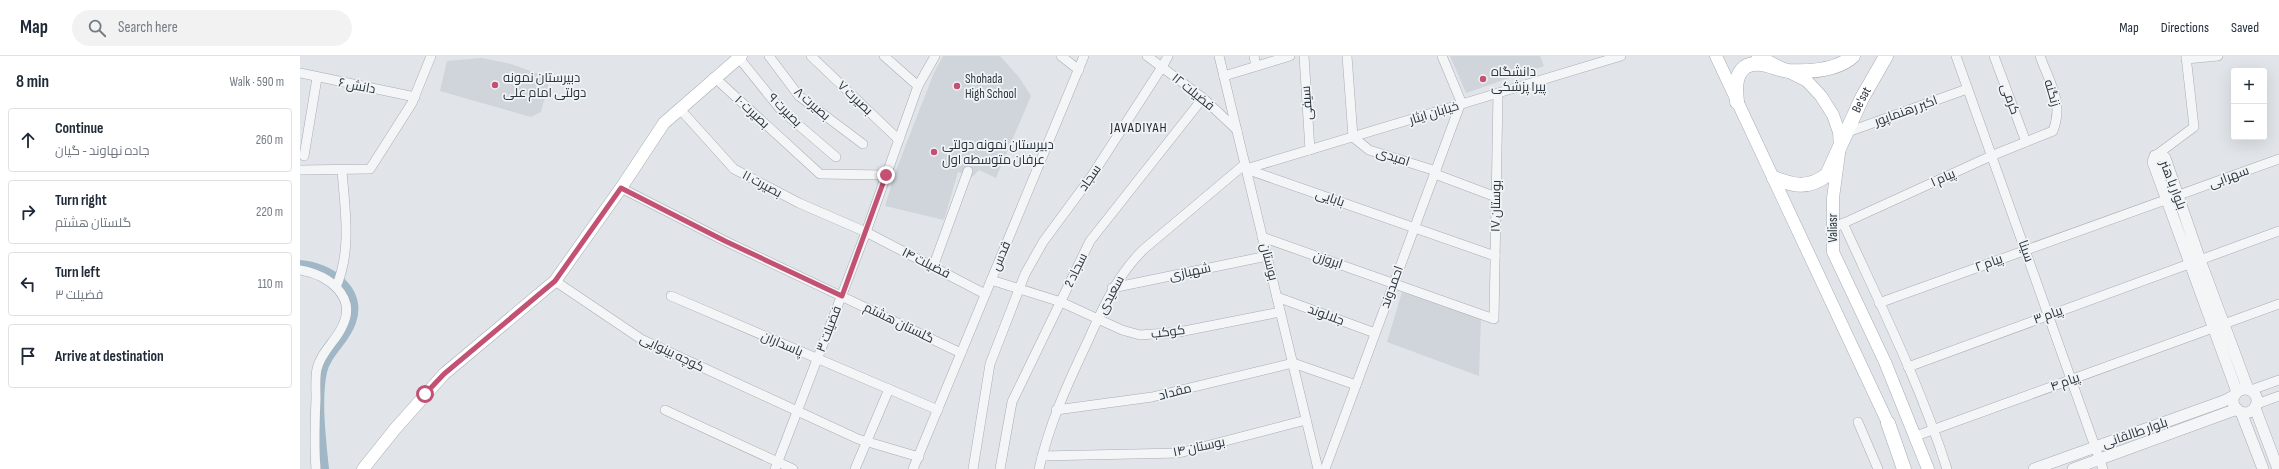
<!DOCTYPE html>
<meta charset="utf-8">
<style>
:root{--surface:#fff;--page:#f2f2f3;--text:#1f2937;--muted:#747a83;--line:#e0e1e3}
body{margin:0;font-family:"Sofia Sans Condensed",Cairo,sans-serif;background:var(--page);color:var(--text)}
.controls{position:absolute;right:12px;top:12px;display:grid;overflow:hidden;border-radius:4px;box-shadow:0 4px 16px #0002}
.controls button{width:36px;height:36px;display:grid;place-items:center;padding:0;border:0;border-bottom:1px solid var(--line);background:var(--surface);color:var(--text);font:20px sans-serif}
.stop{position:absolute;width:12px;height:12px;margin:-9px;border:3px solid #c35173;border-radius:50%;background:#fff}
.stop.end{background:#c35173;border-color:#fff;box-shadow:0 1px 4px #0008}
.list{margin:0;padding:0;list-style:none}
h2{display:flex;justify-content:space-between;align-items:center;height:52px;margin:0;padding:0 16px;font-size:17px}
h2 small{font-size:13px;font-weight:400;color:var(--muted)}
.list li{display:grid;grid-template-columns:26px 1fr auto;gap:12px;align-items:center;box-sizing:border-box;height:64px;margin:0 8px 8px;padding:0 8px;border:1px solid var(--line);border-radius:4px}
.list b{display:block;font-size:15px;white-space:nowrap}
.list p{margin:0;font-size:13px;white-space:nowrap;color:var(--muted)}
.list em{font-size:13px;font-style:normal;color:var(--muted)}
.icon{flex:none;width:22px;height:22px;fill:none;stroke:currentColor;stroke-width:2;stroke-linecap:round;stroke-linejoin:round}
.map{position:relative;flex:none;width:1979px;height:413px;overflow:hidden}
header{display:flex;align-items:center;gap:24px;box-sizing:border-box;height:56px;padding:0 20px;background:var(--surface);border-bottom:1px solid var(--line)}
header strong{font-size:19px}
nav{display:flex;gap:22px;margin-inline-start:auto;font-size:14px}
.search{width:280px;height:36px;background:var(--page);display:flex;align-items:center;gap:10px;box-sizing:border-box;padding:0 14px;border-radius:22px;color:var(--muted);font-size:15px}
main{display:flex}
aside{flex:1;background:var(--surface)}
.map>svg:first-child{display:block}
</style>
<header>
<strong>Map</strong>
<div class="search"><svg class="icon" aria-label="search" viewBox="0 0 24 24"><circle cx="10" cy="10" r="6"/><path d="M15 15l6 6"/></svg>Search here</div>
<nav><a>Map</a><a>Directions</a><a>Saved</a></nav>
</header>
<main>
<aside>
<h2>8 min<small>Walk · 590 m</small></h2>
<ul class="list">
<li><svg class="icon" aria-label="ahead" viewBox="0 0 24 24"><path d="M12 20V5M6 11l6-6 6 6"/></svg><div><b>Continue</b><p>جاده نهاوند - گیان</p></div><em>260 m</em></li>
<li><svg class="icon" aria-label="right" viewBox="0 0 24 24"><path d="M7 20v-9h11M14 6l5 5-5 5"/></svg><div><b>Turn right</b><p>گلستان هشتم</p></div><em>220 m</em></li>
<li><svg class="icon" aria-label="left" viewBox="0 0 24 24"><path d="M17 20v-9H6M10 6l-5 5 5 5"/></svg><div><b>Turn left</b><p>فضیلت ۳</p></div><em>110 m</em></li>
<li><svg class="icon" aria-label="arrive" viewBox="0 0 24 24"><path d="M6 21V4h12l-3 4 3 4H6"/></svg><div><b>Arrive at destination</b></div></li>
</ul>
</aside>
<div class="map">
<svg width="1979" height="413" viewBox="0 0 1979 413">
<rect width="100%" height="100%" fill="#e1e5e9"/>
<g fill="#cfd5da">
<polygon points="643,0 700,0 719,21 731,40 696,122 679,114 672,121 658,116 644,164 585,150 595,117 633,19"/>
<polygon points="1150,0 1240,0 1244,10 1166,37"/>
<polygon points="182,2 211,8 250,22 241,56 231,61 140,35 147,5"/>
<polygon points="1102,236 1181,262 1179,320 1087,286"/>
</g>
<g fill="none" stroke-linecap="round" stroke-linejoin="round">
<path stroke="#9fb7c6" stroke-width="8" d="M 0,208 C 29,210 64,233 52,266 C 46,285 27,297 23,316 C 17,343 22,385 25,413"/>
<defs>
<g id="minor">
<polyline points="469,0 499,40 563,88"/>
<polyline points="511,0 599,84"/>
<polyline points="584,0 618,30"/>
<polyline points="761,0 779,14"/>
<polyline points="847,0 903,42 937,74"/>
<polyline points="919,0 1018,413"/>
<polyline points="954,0 956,10"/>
<polyline points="1004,0 1010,94"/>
<polyline points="1047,0 1053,81 1069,94 1136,115"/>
<polyline points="1142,0 1162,48"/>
<polyline points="1656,0 1803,413"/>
<polyline points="1694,0 1726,86"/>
<polyline points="439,2 481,54 536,101"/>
<polyline points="1886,3 1918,0"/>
<polyline points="0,17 115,41"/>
<polyline points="924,20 990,0"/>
<polyline points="414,21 520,118 586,119"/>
<polyline points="379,52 434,113 499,147 566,176 685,238"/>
<polyline points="1545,77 1667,33"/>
<polyline points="4,100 17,22"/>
<polyline points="1855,100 1894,71 1886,0"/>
<polyline points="946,113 1321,0"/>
<polyline points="946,113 1195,200"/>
<polyline points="0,114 70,113 112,47 131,0"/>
<polyline points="1135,118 1196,141"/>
<polyline points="321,132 425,185 661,297"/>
<path d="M 1543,167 C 1580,248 1620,328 1647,413"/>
<path d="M 1533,172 L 1691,100 L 1753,75 C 1764,46 1750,28 1740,0"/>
<polyline points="962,181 1194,263 1198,37"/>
<polyline points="633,211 668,115"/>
<path d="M 0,214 C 28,219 58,240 42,271 C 35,286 21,296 17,313 C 15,322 16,333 16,343 C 15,366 14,390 16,413"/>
<polyline points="691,224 761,246 822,274 840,279 879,276 980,256"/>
<polyline points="255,225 341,283 558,383 619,401"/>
<path d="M 36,231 C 52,195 45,153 42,115"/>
<polyline points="812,232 967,200"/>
<polyline points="371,240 638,354"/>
<polyline points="977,241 1075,277"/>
<polyline points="1579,247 1979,103"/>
<polyline points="1608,311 1979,175"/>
<polyline points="1951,334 1979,324"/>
<polyline points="1957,348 1979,340"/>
<polyline points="365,354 493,413"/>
<polyline points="756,354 852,341 993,307 1056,329"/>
<polyline points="1558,366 1578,413"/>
<polyline points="1616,380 1979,248"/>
<polyline points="742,400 879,397 1006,364"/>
<polyline points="475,413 566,176 618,30 635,0"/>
<polyline points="555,413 589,333"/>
<polyline points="613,413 784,0"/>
<polyline points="673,413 690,308 725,218 743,186 791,121 862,11 868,0"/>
<polyline points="700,413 712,346 790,185 903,42"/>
<path d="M 739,413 C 749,369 767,329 786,289 C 802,254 816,220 844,193 L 945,108"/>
<polyline points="1025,413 1160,49"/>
</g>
<g id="tertiary">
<circle cx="1945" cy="345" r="12"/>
<polyline points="1937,336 1853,106 1855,100 1861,99 1865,102 1900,204 1948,333"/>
<polyline points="1955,352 1978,413"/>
<polyline points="1941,356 1963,413"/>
<polyline points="1734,413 1924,345 1935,339"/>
<polyline points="1773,413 1937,353"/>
</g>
<g id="secondary">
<polyline points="1416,0 1588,367"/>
<polyline points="1458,0 1507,25 1521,40 1533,59 1539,76 1540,90 1533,142 1533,196 1585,306 1628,413"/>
<polyline points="63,413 95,373 144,318 255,225 321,132 364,67 441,0"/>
</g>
<g id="primary">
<path d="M 1437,46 C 1436,35 1434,19 1445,11 C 1458,2 1476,14 1489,15 C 1510,16 1538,14 1553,0"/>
<path id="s1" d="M 1474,122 C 1494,130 1508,133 1527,119 L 1562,42 L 1586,0"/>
<polyline points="1588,367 1604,413"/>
</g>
</defs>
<use href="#minor" stroke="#a7adb3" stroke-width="10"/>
<use href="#tertiary" stroke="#a7adb3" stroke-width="12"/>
<use href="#secondary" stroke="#a7adb3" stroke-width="13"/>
<use href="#primary" stroke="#a2abb3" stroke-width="15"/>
<use href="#minor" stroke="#f4f5f7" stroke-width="9"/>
<use href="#tertiary" stroke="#f4f5f7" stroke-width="11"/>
<use href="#secondary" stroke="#fff" stroke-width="12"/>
<use href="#primary" stroke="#fff" stroke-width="14"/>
</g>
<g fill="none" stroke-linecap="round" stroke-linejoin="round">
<polyline stroke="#c35173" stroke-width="5" points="125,338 144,318 255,225 321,132 425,185 542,240 586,119"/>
</g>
<g fill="#c35173" stroke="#f1f4f6" stroke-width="1.5">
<circle cx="1183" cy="23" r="4"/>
<circle cx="195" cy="29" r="4"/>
<circle cx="657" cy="30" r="4"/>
<circle cx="634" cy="96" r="4"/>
</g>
<g text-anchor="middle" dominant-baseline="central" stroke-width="3.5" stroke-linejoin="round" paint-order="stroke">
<g font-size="13" fill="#2b353f" stroke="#f1f4f6" text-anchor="start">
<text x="1191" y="16">دانشگاه<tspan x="1191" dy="15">پیرا پزشکی</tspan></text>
<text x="203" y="22">دبیرستان نمونه<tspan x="203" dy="15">دولتی امام علی</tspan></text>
<text x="665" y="23">Shohada<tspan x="665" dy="15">High School</tspan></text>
<text x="642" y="89">دبیرستان نمونه دولتی<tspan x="642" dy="15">عرفان متوسطه اول</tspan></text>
</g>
<g font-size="13" fill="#2b353f" stroke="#f1f4f6">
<text transform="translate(57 30) rotate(11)">دانش ۶</text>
<text transform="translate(893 36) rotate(39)">فضیلت ۱۲</text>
<text transform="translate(1752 37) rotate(74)">زنگنه</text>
<text transform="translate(555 42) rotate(43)">بصیرت ۷</text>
<text transform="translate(1710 43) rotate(70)">کرمی</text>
<text stroke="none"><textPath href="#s1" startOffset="139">Be'sat</textPath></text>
<text transform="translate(1007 47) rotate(-94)">سیفی</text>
<text transform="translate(512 48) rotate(41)">بصیرت ۸</text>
<text transform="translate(485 54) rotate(45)">بصیرت ۹</text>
<text transform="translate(1606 55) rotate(-20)">اکبر رهنماپور</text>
<text transform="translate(452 56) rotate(43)">بصیرت ۱۰</text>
<text transform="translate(1134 57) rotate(-17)">خیابان ایثار</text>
<text transform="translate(1093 101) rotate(18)">امیدی</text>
<text transform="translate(1929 121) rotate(-20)">سهرابی</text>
<text transform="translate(790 122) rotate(-55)">سجاد</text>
<text transform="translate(1643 122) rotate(-24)">پیام ۱</text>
<text transform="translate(462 128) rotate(28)">بصیرت ۱۱</text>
<text transform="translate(1873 129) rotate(69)">بلوار با هنر</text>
<text transform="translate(1030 142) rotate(19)">بابایی</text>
<text transform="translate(1196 150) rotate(-89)">بوستان ۱۷</text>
<text transform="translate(1533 172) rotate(-90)">Valiasr</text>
<text transform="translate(1726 195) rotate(70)">سینا</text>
<text transform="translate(701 200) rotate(-67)">قدس</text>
<text transform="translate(1028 204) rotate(19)">ابروزن</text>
<text transform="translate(969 206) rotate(76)">بوستان</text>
<text transform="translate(626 207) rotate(27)">فضیلت ۱۴</text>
<text transform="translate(1689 207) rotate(-20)">پیام ۲</text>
<text transform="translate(776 214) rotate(-64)">سجاد 2</text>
<text transform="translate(890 216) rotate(-12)">شهبازی</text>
<text transform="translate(1092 231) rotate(-70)">احمدوند</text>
<text transform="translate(811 239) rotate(-62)">سعیدی</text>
<text transform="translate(1026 259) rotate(20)">جلالوند</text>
<text transform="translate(1748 259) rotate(-20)">پیام ۳</text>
<text transform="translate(599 267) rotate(26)">گلستان هشتم</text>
<text transform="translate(529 273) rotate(-69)">فضیلت ۳</text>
<text transform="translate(868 276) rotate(-7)">کوکب</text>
<text transform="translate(482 288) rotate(23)">پاسداران</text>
<text transform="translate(372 297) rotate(26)">کوچه بینوایی</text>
<text transform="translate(1765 326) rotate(-20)">پیام ۴</text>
<text transform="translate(875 336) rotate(-14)">مقداد</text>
<text transform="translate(1835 377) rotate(-19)">بلوار طالقانی</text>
<text transform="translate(899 391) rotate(-12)">بوستان ۱۴</text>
</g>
<g font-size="14" letter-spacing="1" fill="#1d2630" stroke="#f1f4f6">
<text x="839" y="71">JAVADIYAH</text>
</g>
</g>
</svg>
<div class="controls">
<button>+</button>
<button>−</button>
</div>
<div class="stop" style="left:125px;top:338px"></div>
<div class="stop end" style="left:586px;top:119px"></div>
</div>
</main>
